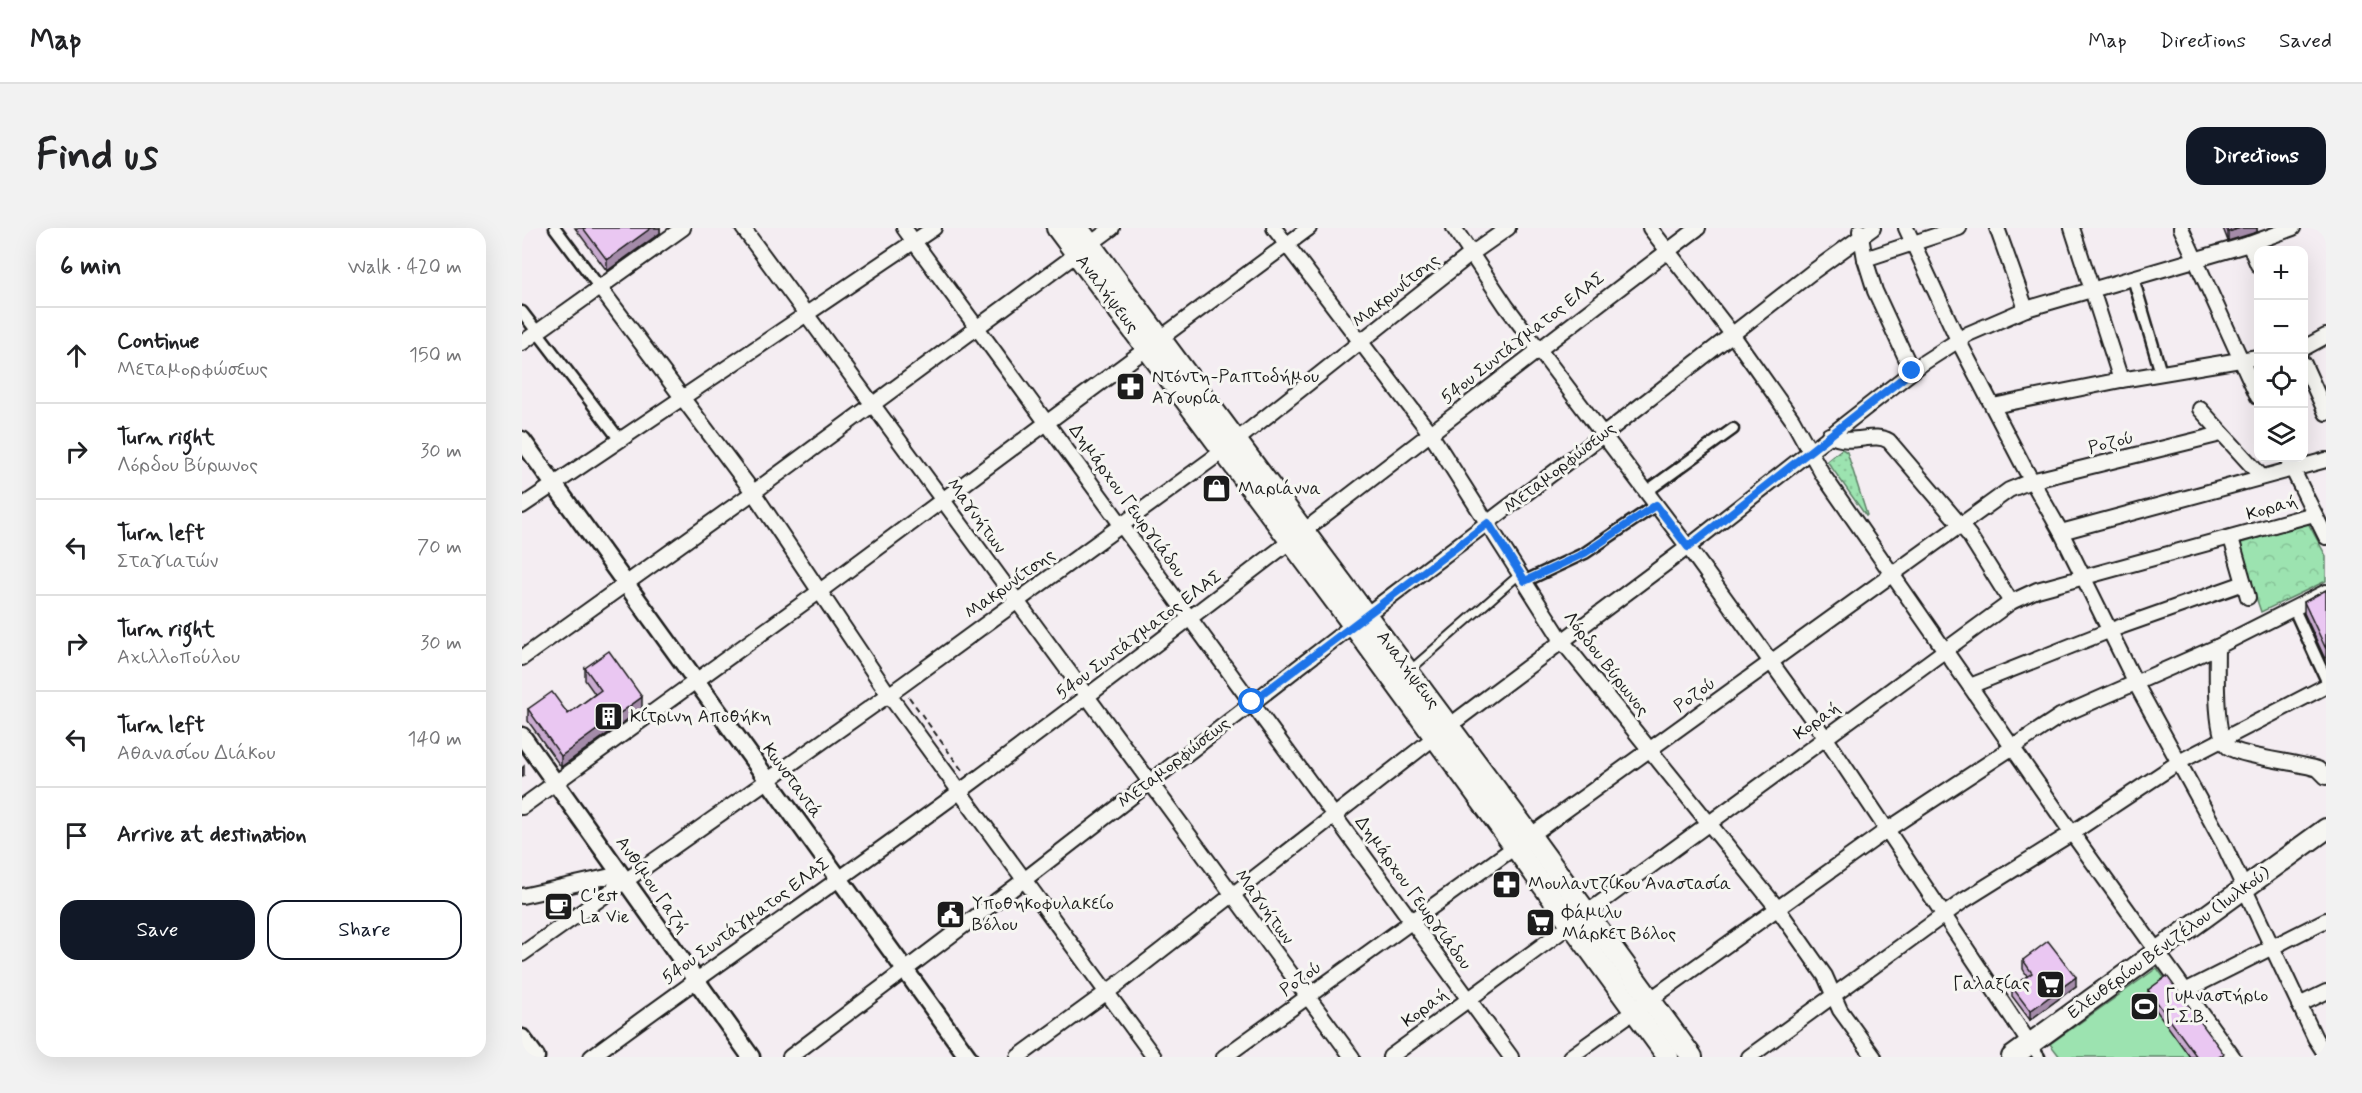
<!DOCTYPE html>
<meta charset="utf-8">
<style>
:root{--surface:#fff;--page:#f2f2f2;--text:#202124;--muted:#757577;--line:#e0e0e0;--accent:#111827}
body{margin:0;font-family:Mynerve,sans-serif;background:var(--page);color:var(--text)}
.controls{position:absolute;right:18px;top:18px;display:grid;overflow:hidden;border-radius:12px;box-shadow:0 6px 24px #0002}
.controls button{width:54px;height:54px;display:grid;place-items:center;padding:0;border:0;border-bottom:2px solid var(--line);background:var(--surface);color:var(--text);font:30px sans-serif}
.stop{position:absolute;width:18px;height:18px;margin:-14px;border:4px solid #1a73e8;border-radius:50%;background:#fff}
.stop.end{background:#1a73e8;border-color:#fff;box-shadow:0 2px 6px #0008}
.list{margin:0;padding:0;list-style:none}
h2{display:flex;justify-content:space-between;align-items:center;height:78px;margin:0;padding:0 24px;font-size:26px}
h2 small{font-size:20px;font-weight:400;color:var(--muted)}
.list li{display:grid;grid-template-columns:39px 1fr auto;gap:18px;align-items:center;box-sizing:border-box;height:96px;padding:0 24px;border-top:2px solid var(--line)}
.list b{display:block;font-size:22px;white-space:nowrap}
.list p{margin:0;font-size:20px;white-space:nowrap;color:var(--muted)}
.list em{font-size:20px;font-style:normal;color:var(--muted)}
.actions{display:flex;gap:12px;padding:18px 24px}
.actions a{flex:1;padding:14px 0;border:2px solid var(--accent);border-radius:18px;text-align:center;font-size:21px;color:var(--accent)}
.actions .main{background:var(--accent);color:#fff}
.icon{flex:none;width:33px;height:33px;fill:none;stroke:currentColor;stroke-width:2;stroke-linecap:round;stroke-linejoin:round}
.map{position:relative;flex:none;width:1804px;height:829px;overflow:hidden;border-radius:18px}
header{display:flex;align-items:center;gap:36px;box-sizing:border-box;height:84px;padding:0 30px;background:var(--surface);border-bottom:2px solid var(--line)}
header strong{font-size:28px}
nav{display:flex;gap:33px;margin-inline-start:auto;font-size:21px}
.intro{display:flex;align-items:center;justify-content:space-between;box-sizing:border-box;height:144px;padding:0 36px}
h1{margin:0;font-size:42px}
.button{padding:15px 27px;border-radius:18px;background:var(--accent);color:#fff;font-size:21px;font-weight:700}
main{display:flex;gap:36px;padding:0 36px}
aside{flex:1;background:var(--surface);border-radius:18px;box-shadow:0 6px 24px #0002}
.map>svg:first-child{display:block}
</style>
<header>
<strong>Map</strong>
<nav><a>Map</a><a>Directions</a><a>Saved</a></nav>
</header>
<div class="intro"><h1>Find us</h1><a class="button">Directions</a></div>
<main>
<aside>
<h2>6 min<small>Walk · 420 m</small></h2>
<ul class="list">
<li><svg class="icon" aria-label="ahead" viewBox="0 0 24 24"><path d="M12 20V5M6 11l6-6 6 6"/></svg><div><b>Continue</b><p>Μεταμορφώσεως</p></div><em>150 m</em></li>
<li><svg class="icon" aria-label="right" viewBox="0 0 24 24"><path d="M7 20v-9h11M14 6l5 5-5 5"/></svg><div><b>Turn right</b><p>Λόρδου Βύρωνος</p></div><em>30 m</em></li>
<li><svg class="icon" aria-label="left" viewBox="0 0 24 24"><path d="M17 20v-9H6M10 6l-5 5 5 5"/></svg><div><b>Turn left</b><p>Σταγιατών</p></div><em>70 m</em></li>
<li><svg class="icon" aria-label="right" viewBox="0 0 24 24"><path d="M7 20v-9h11M14 6l5 5-5 5"/></svg><div><b>Turn right</b><p>Αχιλλοπούλου</p></div><em>30 m</em></li>
<li><svg class="icon" aria-label="left" viewBox="0 0 24 24"><path d="M17 20v-9H6M10 6l-5 5 5 5"/></svg><div><b>Turn left</b><p>Αθανασίου Διάκου</p></div><em>140 m</em></li>
<li><svg class="icon" aria-label="arrive" viewBox="0 0 24 24"><path d="M6 21V4h12l-3 4 3 4H6"/></svg><div><b>Arrive at destination</b></div></li>
</ul>
<div class="actions"><a class="main">Save</a><a>Share</a></div>
</aside>
<div class="map">
<svg width="1804" height="829" viewBox="0 0 1804 829">
<defs>
<pattern id="grass-dots" width="8" height="8" patternUnits="userSpaceOnUse" patternTransform="scale(1.5)"><rect width="8" height="8" fill="#9ce3b0"/><path d="M2 2h.1M6 6h.1" fill="none" stroke="#86c297" stroke-width="1.8" stroke-linecap="round"/></pattern>
<pattern id="park-crowns" width="20" height="18" patternUnits="userSpaceOnUse" patternTransform="scale(1.5)"><rect width="20" height="18" fill="#9ce3b0"/><path d="M2 6a3 3 0 1 1 6 0M12 15a3 3 0 1 1 6 0" fill="none" stroke="#86c297"/></pattern>
</defs>
<rect width="100%" height="100%" fill="#f4edf2"/>
<filter id="ink" filterUnits="userSpaceOnUse"><feTurbulence type="fractalNoise" baseFrequency=".0167" numOctaves="2"/><feDisplacementMap in="SourceGraphic" scale="12" xChannelSelector="R" yChannelSelector="G"/><feConvolveMatrix kernelMatrix="1 2 1 2 8 2 1 2 1" color-interpolation-filters="sRGB"/></filter>
<g filter="url(#ink)">
<polygon fill="url(#grass-dots)" stroke="#5c8066" stroke-width="1.5" points="1320,221 1325,224 1345,287 1344,288 1305,233"/>
<polygon fill="url(#park-crowns)" stroke="#5c8066" stroke-width="1.5" points="1786,295 1804,328 1804,353 1739,384 1716,316"/>
<polygon fill="#9ce3b0" stroke="#5c8066" stroke-width="1.5" points="1635,740 1699,829 1538,829 1528,816"/>
<g fill="none" stroke-linecap="round" stroke-linejoin="round">
<defs>
<polyline id="service" points="887,443 998,346"/>
<g id="pedestrian">
<polyline points="33,0 78,60"/>
<polyline points="1611,50 1639,145"/>
<polyline points="0,84 98,212"/>
<polyline points="1124,264 1211,201"/>
<polyline points="1003,353 1063,325 1134,277"/>
<polyline points="1772,381 1804,451"/>
<polyline points="1508,816 1517,829"/>
</g>
<g id="minor">
<polyline points="221,0 830,829"/>
<polyline points="382,0 989,829"/>
<polyline points="752,0 908,205 1041,414 1256,681 1303,748 1318,782 1352,829"/>
<polyline points="932,0 984,78 1166,319 1303,509 1508,816"/>
<polyline points="1128,0 1210,106 1270,191 1301,247 1550,605 1711,829"/>
<polyline points="1384,0 1436,112 1502,239 1539,304 1614,456 1702,617 1793,810 1804,827"/>
<polyline points="1475,0 1504,81"/>
<polyline points="1550,0 1599,152"/>
<polyline points="1659,0 1736,169"/>
<polyline points="1338,3 1343,31 1353,63 1390,143"/>
<polyline points="1727,16 1736,37"/>
<polyline points="1343,31 1437,0"/>
<polyline points="78,60 231,264 367,467 632,829"/>
<polyline points="0,115 161,0"/>
<polyline points="1782,120 1804,108"/>
<polyline points="1782,136 1804,185"/>
<polyline points="1471,178 1599,152 1736,129"/>
<polyline points="1678,181 1739,248"/>
<path d="M 1307,207 C 1330,219 1351,203 1367,213 L 1447,307 L 1489,374"/>
<polyline points="1765,230 1804,309"/>
<polyline points="0,278 412,0"/>
<polyline points="1539,304 1804,232"/>
<polyline points="1709,310 1726,369"/>
<polyline points="844,387 1081,207 1289,45 1351,0"/>
<path d="M 1695,419 C 1695,439 1692,508 1706,519 C 1720,529 1776,534 1796,541 L 1804,549"/>
<polyline points="0,430 236,261 590,0"/>
<polyline points="1448,458 1589,402 1722,355"/>
<polyline points="927,498 1166,319 1401,135 1446,106 1504,81 1727,16 1771,0"/>
<polyline points="0,579 298,363 787,0"/>
<polyline points="0,668 98,646"/>
<polyline points="0,726 379,458 701,223 949,26 986,0"/>
<polyline points="1663,763 1804,692"/>
<polyline points="1777,777 1804,764"/>
<path d="M 69,829 C 195,735 326,647 452,553 C 696,372 934,184 1176,0"/>
<polyline points="268,829 502,652 831,397"/>
<polyline points="496,829 596,756 913,509"/>
<polyline points="702,829 1487,262 1509,253 1699,206"/>
<polyline points="868,829 1489,374 1515,362 1792,286"/>
<polyline points="1048,829 1365,602 1538,488 1695,419 1804,364"/>
<polyline points="1227,829 1441,673 1550,605 1657,534 1804,458"/>
</g>
<g id="tertiary">
<polyline points="0,212 446,829"/>
<polyline points="0,508 229,829"/>
<polyline points="0,810 14,829"/>
</g>
<g id="secondary">
<polyline points="535,0 831,397 1146,829"/>
<polyline points="556,0 1008,607 1170,829"/>
<polyline points="1490,829 1804,601"/>
</g>
</defs>
<use href="#service" stroke="#1c1c1c" stroke-width="11"/>
<use href="#pedestrian" stroke="#1c1c1c" stroke-width="15"/>
<use href="#minor" stroke="#1c1c1c" stroke-width="18"/>
<use href="#tertiary" stroke="#1c1c1c" stroke-width="21"/>
<use href="#secondary" stroke="#1c1c1c" stroke-width="24"/>
<polyline stroke="#1c1c1c" stroke-width="2" stroke-dasharray="6 4.5" stroke-linecap="butt" points="387,469 442,545"/>
<use href="#service" stroke="#f6f6f2" stroke-width="7"/>
<use href="#pedestrian" stroke="#f6f6f2" stroke-width="10"/>
<use href="#minor" stroke="#f6f6f2" stroke-width="14"/>
<use href="#tertiary" stroke="#f6f6f2" stroke-width="16"/>
<use href="#secondary" stroke="#f6f6f2" stroke-width="20"/>
</g>
<g fill="#c9abd0" stroke="#1c1c1c" stroke-width="1.5">
<polygon points="53,0 138,0 138,5 85,43"/>
<polygon points="1701,0 1735,0 1735,4 1706,13"/>
<polygon points="1804,362 1804,433 1782,385 1782,374"/>
<polygon points="63,440 120,481 39,539 6,493 6,481 46,486 73,466 63,452"/>
<polygon points="1501,732 1554,758 1508,792 1490,768 1490,759 1505,748 1501,741"/>
<polygon points="1626,762 1702,829 1668,829 1626,771"/>
</g>
<g fill="#a48ba9" stroke="#1c1c1c" stroke-width="1.5">
<polygon points="129,0 138,0 138,5 85,43 85,32"/>
<polygon points="1718,0 1735,0 1735,4 1706,13 1706,4"/>
<polygon points="120,469 120,481 39,539 39,528"/>
<polygon points="2,538 2,547 0,549 0,540"/>
<polygon points="1554,749 1554,758 1508,792 1508,783"/>
</g>
<g fill="#eac7f2" stroke="#1c1c1c" stroke-width="1.5">
<polygon points="61,0 129,0 85,32"/>
<polygon points="1704,0 1718,0 1706,4"/>
<polygon points="1804,362 1804,421 1782,374"/>
<polygon points="87,423 120,469 39,528 6,481 30,464 46,486 79,462 63,440"/>
<polygon points="1526,713 1554,749 1508,783 1490,759 1510,745 1501,732"/>
<polygon points="1645,748 1702,826 1697,829 1675,829 1626,762"/>
</g>
</g>
<g fill="none" stroke-linecap="round" stroke-linejoin="round" filter="url(#ink)">
<polyline stroke="#1a73e8" stroke-width="8" points="730,474 966,295 1003,353 1063,325 1134,277 1166,319 1390,143"/>
</g>
<defs>
<symbol id="pharmacy-square" viewBox="-11 -11 22 22"><rect x="-9" y="-9" width="18" height="18" rx="4" fill="#1c1c1c" stroke="#f6f6f2"/><path d="M-2-6h4v4h4v4h-4v4h-4v-4h-4v-4h4Z" fill="#fff"/></symbol>
<symbol id="shop-square" viewBox="-11 -11 22 22"><rect x="-9" y="-9" width="18" height="18" rx="4" fill="#1c1c1c" stroke="#f6f6f2"/><path d="M-5-2.5h2.3a2.7 3.5 0 0 1 5.4 0H5L5.5 6h-11ZM-1.5-2.5h3a1.5 2.3 0 0 0-3 0Z" fill="#fff"/></symbol>
<symbol id="building-square" viewBox="-11 -11 22 22"><rect x="-9" y="-9" width="18" height="18" rx="4" fill="#1c1c1c" stroke="#f6f6f2"/><path d="M-4-6H4V6H1V3H-1V6H-4ZM-2.5-4.3h1.7v1.8h-1.7ZM.8-4.3h1.7v1.8H.8ZM-2.5-1h1.7V.8h-1.7ZM.8-1h1.7V.8H.8Z" fill="#fff"/></symbol>
<symbol id="cafe-square" viewBox="-11 -11 22 22"><rect x="-9" y="-9" width="18" height="18" rx="4" fill="#1c1c1c" stroke="#f6f6f2"/><path d="M-5.5-4.5H6V0H3Q3 3.5 0 3.5H-2.5Q-5.5 3.5-5.5 0ZM3-3.2v2h1.7v-2ZM-6 4.5H4V6H-6Z" fill="#fff"/></symbol>
<symbol id="civic-square" viewBox="-11 -11 22 22"><rect x="-9" y="-9" width="18" height="18" rx="4" fill="#1c1c1c" stroke="#f6f6f2"/><path d="M-.6-6.5H3V-4.5H.6V-3L4-1V1h2V6H-6V1h2V-1L-.6-3ZM-1.2 2.5V6h2.4V2.5Z" fill="#fff"/></symbol>
<symbol id="supermarket-square" viewBox="-11 -11 22 22"><rect x="-9" y="-9" width="18" height="18" rx="4" fill="#1c1c1c" stroke="#f6f6f2"/><path d="M-6-5.5h2.5l.6 2H6L4.5 2H-2.5L-4.4-4H-6ZM-1.5 3.2a1.3 1.3 0 1 0 .1 0ZM3 3.2a1.3 1.3 0 1 0 .1 0Z" fill="#fff"/></symbol>
<symbol id="stadium-square" viewBox="-11 -11 22 22"><rect x="-9" y="-9" width="18" height="18" rx="4" fill="#1c1c1c" stroke="#f6f6f2"/><path d="M0-5a6.5 5 0 1 0 0 10a6.5 5 0 1 0 0-10ZM-3.5-1.8h7v3.6h-7Z" fill="#fff"/></symbol>
</defs>
<g fill-rule="evenodd">
<use href="#pharmacy-square" x="592" y="142" width="33" height="33"/>
<use href="#shop-square" x="678" y="244" width="33" height="33"/>
<use href="#building-square" x="70" y="472" width="33" height="33"/>
<use href="#pharmacy-square" x="968" y="640" width="33" height="33"/>
<use href="#cafe-square" x="20" y="662" width="33" height="33"/>
<use href="#civic-square" x="412" y="670" width="33" height="33"/>
<use href="#supermarket-square" x="1002" y="678" width="33" height="33"/>
<use href="#supermarket-square" x="1512" y="740" width="33" height="33"/>
<use href="#stadium-square" x="1606" y="762" width="33" height="33"/>
</g>
<g text-anchor="middle" dominant-baseline="central" stroke-width="6" stroke-linejoin="round" paint-order="stroke">
<g font-size="18" fill="#1c1c1c" stroke="#f6f6f2">
<text transform="translate(874 63) rotate(-39)">Μακρυνίτσης</text>
<text transform="translate(585 66) rotate(53)">Αναλήψεως</text>
<text transform="translate(1001 110) rotate(-38)">54ου Συντάγματος ΕΛΑΣ</text>
<text transform="translate(1589 215) rotate(-14)">Ροζού</text>
<text transform="translate(1038 240) rotate(-38)">Μεταμορφώσεως</text>
<text transform="translate(605 273) rotate(54)">Δημάρχου Γεωργιάδου</text>
<text transform="translate(1750 280) rotate(-16)">Κοραή</text>
<text transform="translate(454 288) rotate(54)">Μαγνήτων</text>
<text transform="translate(488 356) rotate(-36)">Μακρυνίτσης</text>
<text transform="translate(617 407) rotate(-37)">54ου Συντάγματος ΕΛΑΣ</text>
<text transform="translate(1084 436) rotate(52)">Λόρδου Βύρωνος</text>
<text transform="translate(886 442) rotate(53)">Αναλήψεως</text>
<text transform="translate(1173 467) rotate(-36)">Ροζού</text>
<text transform="translate(1295 493) rotate(-36)">Κοραή</text>
<text transform="translate(652 535) rotate(-38)">Μεταμορφώσεως</text>
<text transform="translate(270 553) rotate(54)">Κωνσταντά</text>
<text transform="translate(130 657) rotate(55)">Ανθίμου Γαζή</text>
<text transform="translate(891 665) rotate(54)">Δημάρχου Γεωργιάδου</text>
<text transform="translate(742 679) rotate(54)">Μαγνήτων</text>
<text transform="translate(224 693) rotate(-36)">54ου Συντάγματος ΕΛΑΣ</text>
<text transform="translate(1647 715) rotate(-36)">Ελευθερίου Βενιζέλου (Ιωλκού)</text>
<text transform="translate(779 751) rotate(-36)">Ροζού</text>
<text transform="translate(903 780) rotate(-37)">Κοραή</text>
</g>
<g font-size="18" fill="#1c1c1c" stroke="#f6f6f2" text-anchor="start">
<text x="630" y="149">Ντόντη-Ραπτοδήμου<tspan x="630" dy="21">Αγουρία</tspan></text>
<text x="716" y="261">Μαριάννα</text>
<text x="108" y="489">Κίτρινη Αποθήκη</text>
<text x="1006" y="656">Μουλαντζίκου Αναστασία</text>
<text x="58" y="668">C'est<tspan x="58" dy="21">La Vie</tspan></text>
<text x="450" y="676">Υποθηκοφυλακείο<tspan x="450" dy="21">Βόλου</tspan></text>
<text x="1040" y="685">Φάμιλυ<tspan x="1040" dy="21">Μάρκετ Βόλος</tspan></text>
<text x="1508" y="756" text-anchor="end">Γαλαξίας</text>
<text x="1643" y="768">Γυμναστήριο<tspan x="1643" dy="21">Γ.Σ.Β.</tspan></text>
</g>
</g>
</svg>
<div class="controls">
<button>+</button>
<button>−</button>
<button><svg class="icon" aria-label="locate" viewBox="0 0 24 24"><circle cx="12" cy="12" r="6"/><path d="M12 2v4M12 18v4M2 12h4M18 12h4"/></svg></button>
<button><svg class="icon" aria-label="layers" viewBox="0 0 24 24"><path d="M12 4l9 5-9 5-9-5zM3 14l9 5 9-5"/></svg></button>
</div>
<div class="stop" style="left:730px;top:474px"></div>
<div class="stop end" style="left:1390px;top:143px"></div>
</div>
</main>
